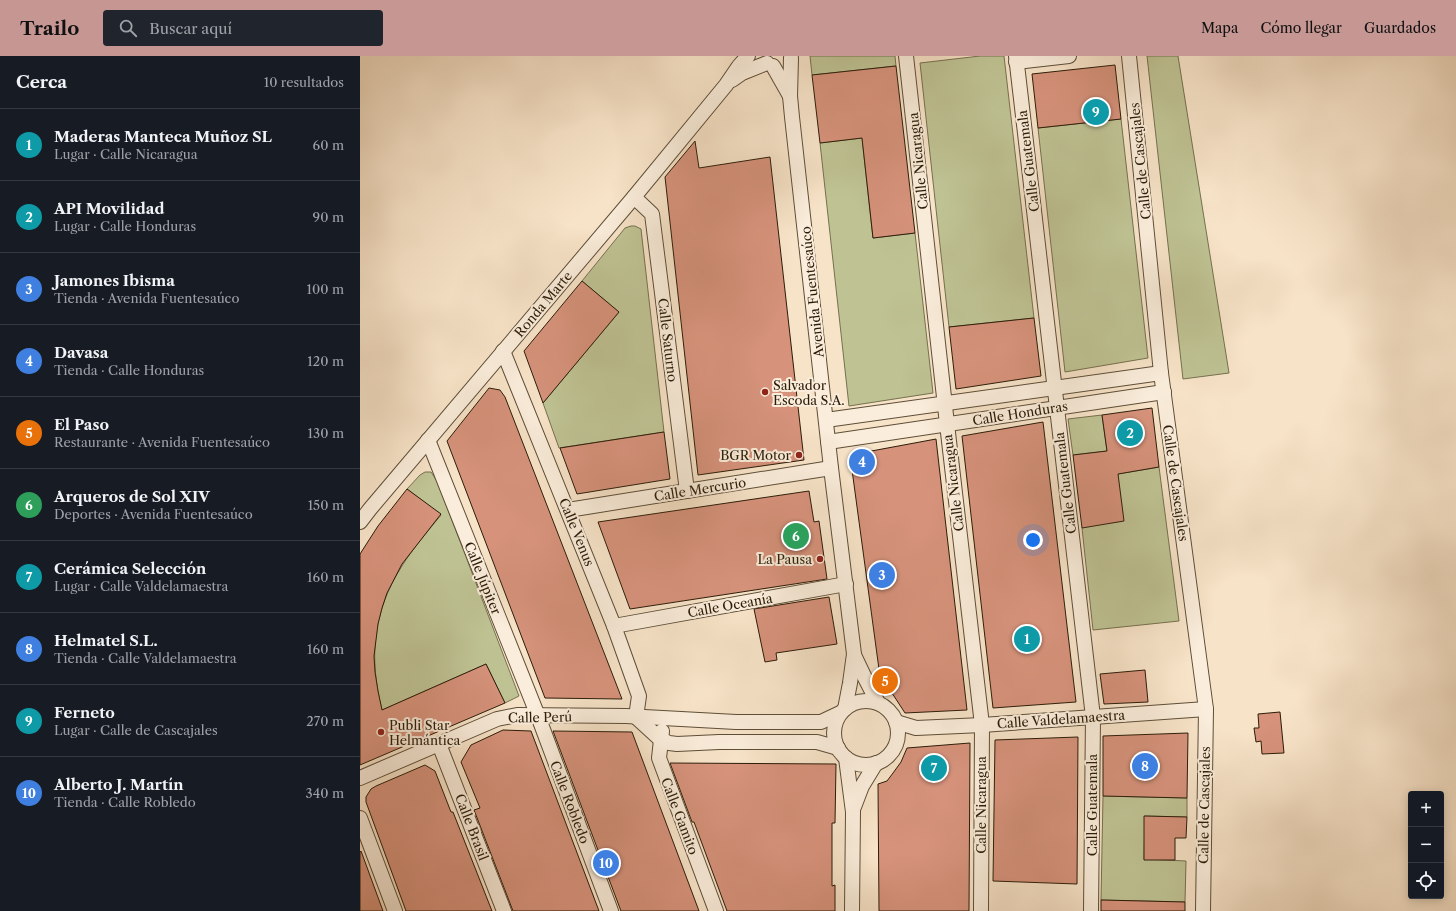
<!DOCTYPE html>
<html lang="es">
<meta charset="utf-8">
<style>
:root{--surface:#171b24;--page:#20242c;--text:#f1f3f6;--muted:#9ea1a6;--line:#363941;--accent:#c59692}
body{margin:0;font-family:"Libre Caslon Text",serif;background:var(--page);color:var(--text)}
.controls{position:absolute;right:12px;bottom:12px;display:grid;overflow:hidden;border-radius:4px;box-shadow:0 2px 10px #0003}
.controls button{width:36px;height:36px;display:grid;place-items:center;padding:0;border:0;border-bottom:1px solid var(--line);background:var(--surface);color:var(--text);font:20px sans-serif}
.you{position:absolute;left:673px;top:484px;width:14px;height:14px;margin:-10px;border:3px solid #fff;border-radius:50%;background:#1a73e8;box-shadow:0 0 0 6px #1a73e833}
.badge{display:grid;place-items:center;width:26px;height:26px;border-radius:50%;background:var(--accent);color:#fff;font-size:13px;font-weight:700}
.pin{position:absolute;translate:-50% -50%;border:2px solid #fff;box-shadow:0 1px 4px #0006}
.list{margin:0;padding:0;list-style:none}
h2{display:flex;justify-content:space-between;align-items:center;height:52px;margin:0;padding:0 16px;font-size:17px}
h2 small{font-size:13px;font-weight:400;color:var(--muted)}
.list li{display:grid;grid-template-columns:26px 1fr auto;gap:12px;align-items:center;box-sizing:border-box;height:72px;padding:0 16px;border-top:1px solid var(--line)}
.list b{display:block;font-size:15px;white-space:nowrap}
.list p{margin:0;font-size:13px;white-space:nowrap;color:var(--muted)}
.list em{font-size:13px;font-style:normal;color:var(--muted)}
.icon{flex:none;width:22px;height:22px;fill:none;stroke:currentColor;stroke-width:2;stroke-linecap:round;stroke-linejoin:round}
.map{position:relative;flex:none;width:1096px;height:855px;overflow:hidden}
header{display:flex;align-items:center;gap:24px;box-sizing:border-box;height:56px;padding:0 20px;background:var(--accent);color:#111}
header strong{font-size:19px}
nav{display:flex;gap:22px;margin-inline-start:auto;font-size:14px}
.search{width:280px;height:36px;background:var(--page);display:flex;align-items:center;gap:10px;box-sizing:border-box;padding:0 14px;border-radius:4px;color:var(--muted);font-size:15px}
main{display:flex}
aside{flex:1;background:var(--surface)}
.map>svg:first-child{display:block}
</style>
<header>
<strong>Trailo</strong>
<div class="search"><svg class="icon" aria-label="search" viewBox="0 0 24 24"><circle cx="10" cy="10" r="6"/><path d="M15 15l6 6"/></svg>Buscar aquí</div>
<nav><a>Mapa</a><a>Cómo llegar</a><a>Guardados</a></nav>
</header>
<main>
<aside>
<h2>Cerca<small>10 resultados</small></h2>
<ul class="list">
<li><span class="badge" style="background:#0f9aa8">1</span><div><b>Maderas Manteca Muñoz SL</b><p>Lugar · Calle Nicaragua</p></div><em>60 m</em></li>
<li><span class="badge" style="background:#0f9aa8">2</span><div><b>API Movilidad</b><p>Lugar · Calle Honduras</p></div><em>90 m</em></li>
<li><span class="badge" style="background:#3f7fe0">3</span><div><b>Jamones Ibisma</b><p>Tienda · Avenida Fuentesaúco</p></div><em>100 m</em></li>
<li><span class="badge" style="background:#3f7fe0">4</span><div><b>Davasa</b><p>Tienda · Calle Honduras</p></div><em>120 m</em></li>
<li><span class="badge" style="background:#e8710a">5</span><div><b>El Paso</b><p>Restaurante · Avenida Fuentesaúco</p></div><em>130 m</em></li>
<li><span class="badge" style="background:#2e9e5b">6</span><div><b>Arqueros de Sol XIV</b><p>Deportes · Avenida Fuentesaúco</p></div><em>150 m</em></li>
<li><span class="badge" style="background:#0f9aa8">7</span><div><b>Cerámica Selección</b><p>Lugar · Calle Valdelamaestra</p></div><em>160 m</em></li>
<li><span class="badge" style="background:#3f7fe0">8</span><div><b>Helmatel S.L.</b><p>Tienda · Calle Valdelamaestra</p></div><em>160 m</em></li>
<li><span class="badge" style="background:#0f9aa8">9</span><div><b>Ferneto</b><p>Lugar · Calle de Cascajales</p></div><em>270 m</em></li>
<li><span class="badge" style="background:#3f7fe0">10</span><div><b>Alberto J. Martín</b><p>Tienda · Calle Robledo</p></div><em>340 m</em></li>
</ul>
</aside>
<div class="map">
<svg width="1096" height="855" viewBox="0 0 1096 855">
<rect width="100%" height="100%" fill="#f7e3c8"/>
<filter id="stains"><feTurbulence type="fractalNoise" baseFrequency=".005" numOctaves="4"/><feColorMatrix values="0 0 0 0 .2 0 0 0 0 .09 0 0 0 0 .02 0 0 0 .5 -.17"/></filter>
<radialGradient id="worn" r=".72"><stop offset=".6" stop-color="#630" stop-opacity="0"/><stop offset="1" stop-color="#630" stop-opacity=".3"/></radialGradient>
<g fill="#bfc394" stroke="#75704e">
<polygon points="450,0 535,0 536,10 452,19"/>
<polygon points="620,0 644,0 674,262 589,271 560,7"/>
<polygon points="787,0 818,0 869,317 823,323"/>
<polygon points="761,63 788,302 705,316 678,72"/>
<polygon points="502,82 513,182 555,177 573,337 489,350 460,87"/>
<polygon points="271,170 275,170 281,173 304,376 199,392 183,347 259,256 222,225 265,172"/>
<polygon points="742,359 747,395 713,399 708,363"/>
<polygon points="799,411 819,565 733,574 722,472 758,418"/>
<path d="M 65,416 L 71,416 L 77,425 L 159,640 L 145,647 L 126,608 L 22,654 C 9,602 12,557 42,510 C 53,492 68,475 81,459 L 47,433 L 60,419 Z"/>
<polygon points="743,740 827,742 827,761 785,760 784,803 826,805 825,846 741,844"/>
</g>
<g fill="#d6927b" stroke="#2b1c08">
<polygon points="755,9 761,63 678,72 672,18"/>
<polygon points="536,10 555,177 513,182 502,82 460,87 452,19"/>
<polygon points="335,85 339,112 410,101 444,404 338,419 305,121"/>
<polygon points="222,225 259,256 183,347 164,295"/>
<polygon points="674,262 681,320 596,333 589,271"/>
<polygon points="129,332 140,334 145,341 262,643 185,642 87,385"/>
<polygon points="792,352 799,411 758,418 764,465 722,472 713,399 747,395 742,359"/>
<polygon points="683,366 716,646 633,652 602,380"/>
<polygon points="304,376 310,423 217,438 200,392"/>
<polygon points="576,383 607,654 545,657 532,637 521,628 490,399"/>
<polygon points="47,433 81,458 42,508 27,537 22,552 18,568 14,600 15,616 18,635 22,654 126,608 145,647 0,709 0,498 18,470"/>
<polygon points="449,435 454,466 459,465 467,523 270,553 238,466"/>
<polygon points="469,541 477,588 416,597 417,604 405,606 394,553"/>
<polygon points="785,614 788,646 744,648 740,618"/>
<polygon points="920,656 924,697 902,698 901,685 896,686 894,672 899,672 898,658"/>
<polygon points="143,674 171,675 239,855 153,855 114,754 120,752 101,706 111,689"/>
<polygon points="193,675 272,676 339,855 261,855"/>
<polygon points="828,677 827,742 743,740 743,680"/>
<polygon points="718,681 717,828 633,825 635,684"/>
<polygon points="610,687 609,855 519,855 518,728 527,725 533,717 541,706 547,692"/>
<polygon points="310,707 476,708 475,767 472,767 472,830 475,829 475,855 367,855 334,766 332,766"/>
<polygon points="65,709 75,715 91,756 93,756 132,855 46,855 6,746 6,741 11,733 16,730"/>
<polygon points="784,760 827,761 826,782 815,782 815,804 784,804"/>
<polygon points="1,795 23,855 0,855 0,796"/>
<polygon points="741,844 825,846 825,855 741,855"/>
</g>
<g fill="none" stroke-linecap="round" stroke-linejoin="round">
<defs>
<g id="minor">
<polyline points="546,0 587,368 622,669 621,855"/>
<polyline points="656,0 733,661 731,855"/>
<polyline points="769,0 801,317 846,653 843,855"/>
<polyline points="431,2 430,40 432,61 471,412 494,598 490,627 485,653"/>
<polyline points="656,6 709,0"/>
<polyline points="413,10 430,40"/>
<polyline points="372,24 382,17 407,7"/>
<polyline points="274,141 292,158 327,435"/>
<polyline points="143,295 254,570 279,640 276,661"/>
<polyline points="466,364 801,317"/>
<polyline points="68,384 178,660 251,855"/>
<polyline points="468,386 804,336"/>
<polyline points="208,454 471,412"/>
<polyline points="0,466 10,453 274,141 366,29 379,10 388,0"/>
<polyline points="254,570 486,528"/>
<polyline points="494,599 504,620 518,647"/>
<circle cx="506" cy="677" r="32"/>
<polyline points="276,661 300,683 309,687 317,688 359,686 457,686 478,692"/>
<polyline points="536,666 556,672 622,669 846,653"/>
<polyline points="302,675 299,702 356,855"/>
<polyline points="79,688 144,855"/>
<polyline points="486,702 493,756 492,855"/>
<polyline points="0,722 137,663 157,659 266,660 376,666 461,666 480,657"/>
<polyline points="494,751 502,730 516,707"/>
<polyline points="0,762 35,855"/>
</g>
</defs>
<use href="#minor" stroke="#5e4e38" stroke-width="16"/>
<use href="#minor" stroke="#faeddb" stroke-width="14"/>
</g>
<g fill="#8f2418" stroke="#faeddb" stroke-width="1.5">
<circle cx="405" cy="336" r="4"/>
<circle cx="439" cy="399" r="4"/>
<circle cx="460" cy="503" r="4"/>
<circle cx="21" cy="676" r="4"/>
</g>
<g text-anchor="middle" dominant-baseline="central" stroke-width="4" stroke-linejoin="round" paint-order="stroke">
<g font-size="13" fill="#2b1c08" stroke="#faeddb">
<text transform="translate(558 105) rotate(-96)">Calle Nicaragua</text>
<text transform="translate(668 105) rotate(-97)">Calle Guatemala</text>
<text transform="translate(780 105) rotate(-96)">Calle de Cascajales</text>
<text transform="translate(452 236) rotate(-96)">Avenida Fuentesaúco</text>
<text transform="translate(183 248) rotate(-50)">Ronda Marte</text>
<text transform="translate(308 284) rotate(83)">Calle Saturno</text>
<text transform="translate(660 357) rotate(-9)">Calle Honduras</text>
<text transform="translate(593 427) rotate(-97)">Calle Nicaragua</text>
<text transform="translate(705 427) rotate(-97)">Calle Guatemala</text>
<text transform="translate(816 427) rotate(82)">Calle de Cascajales</text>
<text transform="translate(340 433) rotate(-9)">Calle Mercurio</text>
<text transform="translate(217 476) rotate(68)">Calle Venus</text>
<text transform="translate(123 522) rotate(68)">Calle Júpiter</text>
<text transform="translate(370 549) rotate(-10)">Calle Oceanía</text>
<text transform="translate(180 661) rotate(-1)">Calle Perú</text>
<text transform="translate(701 663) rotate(-4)">Calle Valdelamaestra</text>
<text transform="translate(210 746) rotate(69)">Calle Robledo</text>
<text transform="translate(621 749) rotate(-90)">Calle Nicaragua</text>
<text transform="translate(732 749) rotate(-90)">Calle Guatemala</text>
<text transform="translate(844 749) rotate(-89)">Calle de Cascajales</text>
<text transform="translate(320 760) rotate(69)">Calle Gamito</text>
<text transform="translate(112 771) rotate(69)">Calle Brasil</text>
</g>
<g font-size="13" fill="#2b1c08" stroke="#faeddb" text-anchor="start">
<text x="413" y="329">Salvador<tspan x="413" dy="15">Escoda S.A.</tspan></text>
<text x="431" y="399" text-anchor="end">BGR Motor</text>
<text x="452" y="503" text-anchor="end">La Pausa</text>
<text x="29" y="669">Publi Star<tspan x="29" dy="15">Helmántica</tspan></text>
</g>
</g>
<rect width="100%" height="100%" filter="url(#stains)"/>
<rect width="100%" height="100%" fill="url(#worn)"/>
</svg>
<div class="controls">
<button>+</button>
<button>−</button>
<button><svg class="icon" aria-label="locate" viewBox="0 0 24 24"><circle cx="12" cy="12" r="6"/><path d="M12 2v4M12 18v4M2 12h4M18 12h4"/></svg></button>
</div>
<div class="you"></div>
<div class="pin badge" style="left:667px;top:583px;background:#0f9aa8">1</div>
<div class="pin badge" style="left:770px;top:377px;background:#0f9aa8">2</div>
<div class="pin badge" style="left:522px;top:519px;background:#3f7fe0">3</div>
<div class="pin badge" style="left:502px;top:406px;background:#3f7fe0">4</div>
<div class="pin badge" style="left:525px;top:625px;background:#e8710a">5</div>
<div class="pin badge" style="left:436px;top:480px;background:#2e9e5b">6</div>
<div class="pin badge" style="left:574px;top:712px;background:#0f9aa8">7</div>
<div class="pin badge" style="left:785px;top:710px;background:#3f7fe0">8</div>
<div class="pin badge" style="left:736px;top:56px;background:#0f9aa8">9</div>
<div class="pin badge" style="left:246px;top:807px;background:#3f7fe0">10</div>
</div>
</main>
